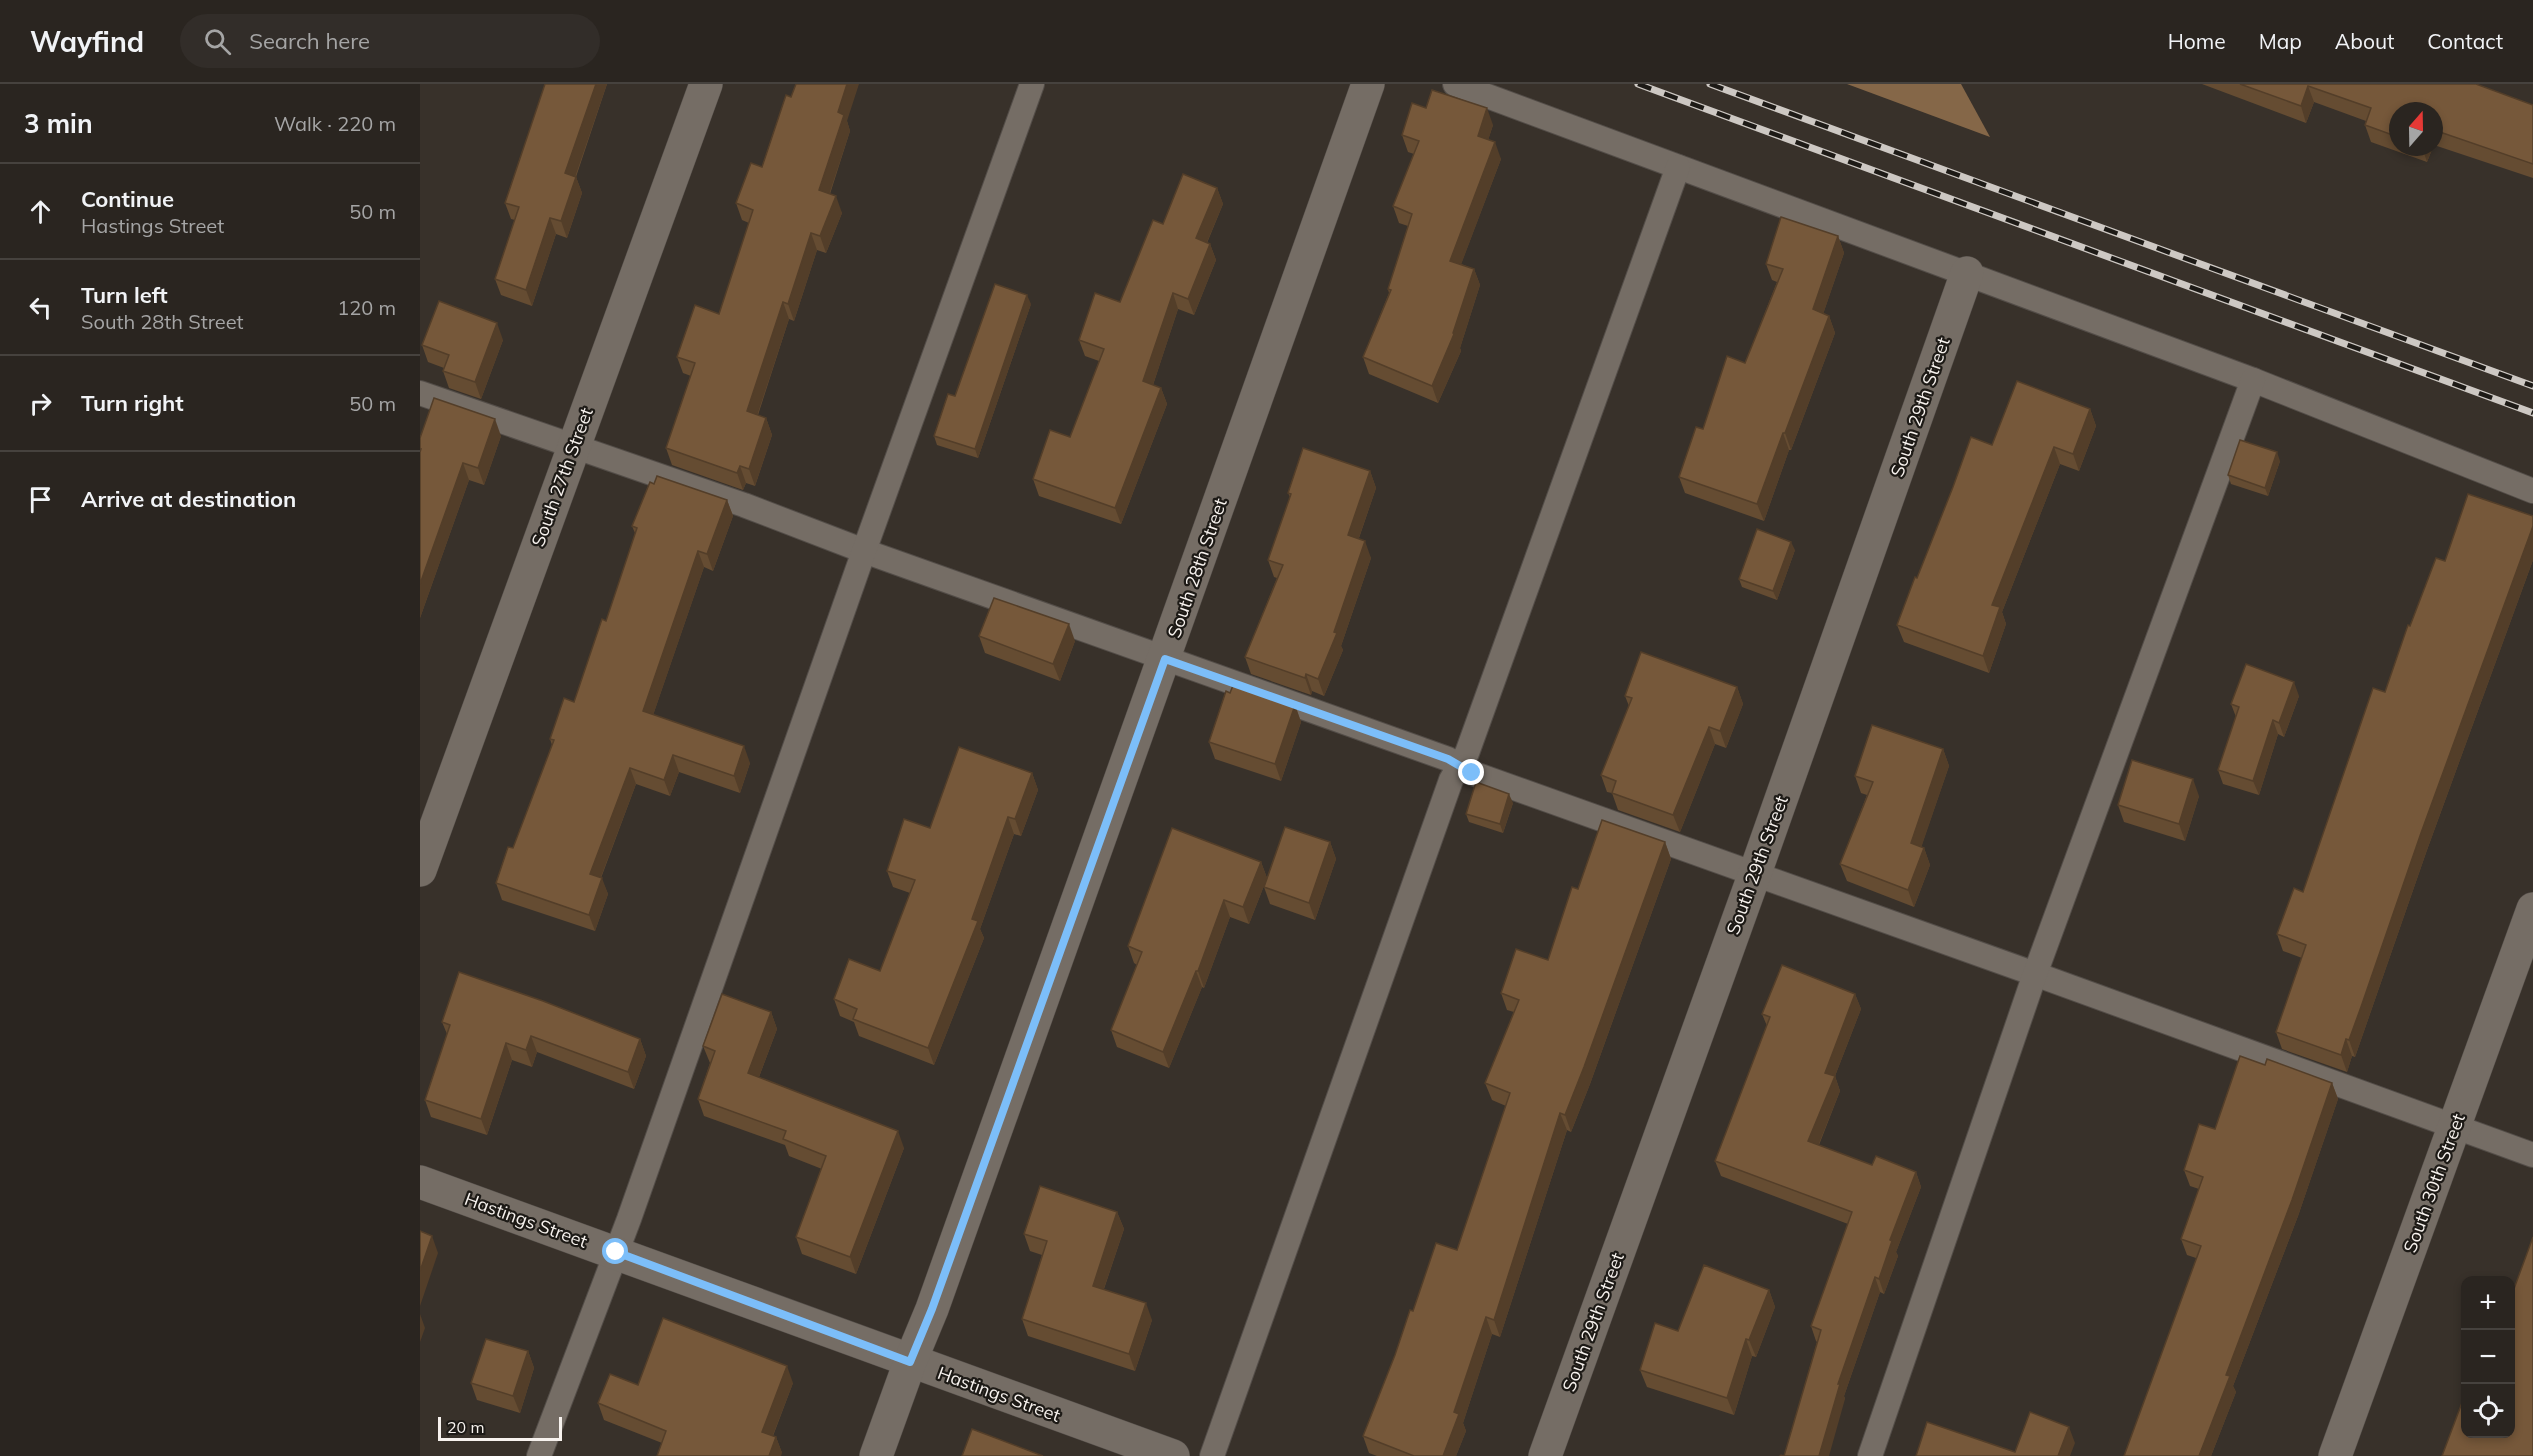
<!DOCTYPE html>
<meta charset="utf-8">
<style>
:root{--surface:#2a2520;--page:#322d29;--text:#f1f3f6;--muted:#a5a5a5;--line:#46423e}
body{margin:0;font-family:Mulish,sans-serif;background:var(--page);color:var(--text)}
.controls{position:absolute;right:18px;bottom:18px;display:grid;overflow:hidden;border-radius:12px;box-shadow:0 3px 9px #0003}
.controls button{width:54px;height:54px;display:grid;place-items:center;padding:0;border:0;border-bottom:2px solid var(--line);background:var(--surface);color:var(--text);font:30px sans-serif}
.compass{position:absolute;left:1969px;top:18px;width:54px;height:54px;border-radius:50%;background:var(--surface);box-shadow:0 3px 9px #0003;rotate:20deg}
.scale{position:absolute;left:18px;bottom:15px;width:124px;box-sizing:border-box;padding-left:6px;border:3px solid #f7f2ee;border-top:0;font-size:16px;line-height:21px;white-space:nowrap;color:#f7f2ee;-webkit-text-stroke:4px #1d1a16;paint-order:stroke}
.stop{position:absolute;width:18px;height:18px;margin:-14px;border:4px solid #7cbef9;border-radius:50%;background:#fff}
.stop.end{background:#7cbef9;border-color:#fff;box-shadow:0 2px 6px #0008}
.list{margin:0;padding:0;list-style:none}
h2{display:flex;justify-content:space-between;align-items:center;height:78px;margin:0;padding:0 24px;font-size:26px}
h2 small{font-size:20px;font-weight:400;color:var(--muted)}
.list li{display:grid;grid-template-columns:39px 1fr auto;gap:18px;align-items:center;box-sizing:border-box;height:96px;padding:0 24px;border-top:2px solid var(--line)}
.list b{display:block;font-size:22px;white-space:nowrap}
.list p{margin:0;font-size:20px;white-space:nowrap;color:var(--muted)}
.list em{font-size:20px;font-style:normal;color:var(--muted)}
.icon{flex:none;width:33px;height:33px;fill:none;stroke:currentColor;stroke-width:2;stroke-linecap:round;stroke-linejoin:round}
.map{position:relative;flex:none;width:2113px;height:1372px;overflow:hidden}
header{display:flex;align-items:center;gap:36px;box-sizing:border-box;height:84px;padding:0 30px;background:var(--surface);border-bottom:2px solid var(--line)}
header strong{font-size:28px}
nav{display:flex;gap:33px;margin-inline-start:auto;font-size:21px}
.search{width:420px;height:54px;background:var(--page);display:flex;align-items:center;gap:15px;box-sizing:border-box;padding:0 21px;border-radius:33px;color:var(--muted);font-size:22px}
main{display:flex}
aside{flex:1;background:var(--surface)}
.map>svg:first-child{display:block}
</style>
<header>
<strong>Wayfind</strong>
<div class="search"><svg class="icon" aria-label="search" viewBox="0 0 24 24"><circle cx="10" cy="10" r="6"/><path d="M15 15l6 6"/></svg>Search here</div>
<nav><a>Home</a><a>Map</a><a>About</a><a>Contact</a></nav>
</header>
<main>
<aside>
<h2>3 min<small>Walk · 220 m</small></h2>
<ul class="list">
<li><svg class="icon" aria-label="ahead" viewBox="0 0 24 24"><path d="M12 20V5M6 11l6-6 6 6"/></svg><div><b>Continue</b><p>Hastings Street</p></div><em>50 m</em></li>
<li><svg class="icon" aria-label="left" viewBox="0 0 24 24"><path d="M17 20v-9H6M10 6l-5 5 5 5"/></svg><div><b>Turn left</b><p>South 28th Street</p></div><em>120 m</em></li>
<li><svg class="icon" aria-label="right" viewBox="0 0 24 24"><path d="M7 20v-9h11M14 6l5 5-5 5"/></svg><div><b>Turn right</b></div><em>50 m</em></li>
<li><svg class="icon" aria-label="arrive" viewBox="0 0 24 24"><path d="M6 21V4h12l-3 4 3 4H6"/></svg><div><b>Arrive at destination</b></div></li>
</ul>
</aside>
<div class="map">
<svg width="2113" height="1372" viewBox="0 0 2113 1372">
<rect width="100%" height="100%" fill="#38312a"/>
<polygon fill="#856748" points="1427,0 1541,0 1570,53"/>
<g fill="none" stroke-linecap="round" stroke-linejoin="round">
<defs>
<g id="service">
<polyline points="1035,0 1833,296 2113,407"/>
<polyline points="0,309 324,421 444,467 1028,675 1052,689 1615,890 2113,1071"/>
<polyline points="119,1372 209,1135 444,467 612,0"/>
<polyline points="792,1372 1031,696 1047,669 1258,83"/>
<polyline points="1450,1372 1615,890 1833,296"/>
</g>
<g id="minor">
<polyline points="0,786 286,0"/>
<polyline points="0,1098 753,1372"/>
<polyline points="456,1372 490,1278 512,1225 948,0"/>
<polyline points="1125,1372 1335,789 1547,189"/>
</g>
<polyline id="tertiary" points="1915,1372 2113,825"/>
</defs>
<use href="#service" stroke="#534d48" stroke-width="26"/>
<use href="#minor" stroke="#534d48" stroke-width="34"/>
<use href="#tertiary" stroke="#534d48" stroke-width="34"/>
<use href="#service" stroke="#756d65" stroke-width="24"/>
<use href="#minor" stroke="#756d65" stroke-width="33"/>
<use href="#tertiary" stroke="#756d65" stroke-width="33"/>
<defs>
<g id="rail">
<polyline points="1218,0 2113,329"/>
<polyline points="1290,0 2113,302"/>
</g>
</defs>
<use href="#rail" stroke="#cdc8c3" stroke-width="7"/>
<use href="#rail" stroke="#1d1a16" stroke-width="4.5" stroke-dasharray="14" stroke-linecap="butt"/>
</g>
<g fill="#654c32">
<polygon points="125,0 187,0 156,93 162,109 147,154 136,150 112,222 81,211 75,195 95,136 91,135 85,119"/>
<polygon points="1782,0 2056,0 2113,21 2113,94 2014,61 2014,27 1978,27 1978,63 2013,63 2007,78 1951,58 1945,41 1946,37 1894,18 1886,39"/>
<polygon points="1006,24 1073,41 1068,56 1081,75 1041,180 1054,185 1060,201 1040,264 1041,267 1018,319 949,290 943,273 969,209 968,205 988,142 979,139 973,122 994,70 988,68 982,51"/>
<polygon points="427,37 430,47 410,110 422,129 406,169 397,166 374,237 369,235 338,331 346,334 352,351 335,402 326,399 323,406 252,381 246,364 271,292 263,289 257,273 299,230 329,139 322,136 316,119 342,83"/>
<polygon points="797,104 803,120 787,159 790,160 796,176 774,231 758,225 733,301 741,304 747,320 701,440 619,412 613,395 650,353 679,277 665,272 659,256 700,218 743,140"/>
<polygon points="1418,152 1424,169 1403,230 1409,232 1415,249 1371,366 1369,366 1344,437 1265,409 1259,393 1283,345 1325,279 1357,198 1352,196 1346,180"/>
<polygon points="611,220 558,374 517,361 514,352"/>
<polygon points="83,256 61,315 29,304 23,287 24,284 8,278 2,261"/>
<polygon points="1670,325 1676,342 1659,387 1640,380 1582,528 1586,540 1569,589 1484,558 1477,541 1497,494 1572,361"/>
<polygon points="81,352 64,401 49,396 0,534 0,354"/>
<polygon points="1860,377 1848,412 1811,400 1808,391"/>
<polygon points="950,387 956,404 939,454 951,474 921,562 923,566 904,612 892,607 891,611 831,590 825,573 857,494 854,493 848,476 870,413 868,409"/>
<polygon points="234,400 307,416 313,432 293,487 284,483 233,631 330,679 320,709 259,688 250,712 216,700 181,794 188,810 175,847 82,816 76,799 93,764 132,661 130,655 154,618 186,537 215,449 212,442"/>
<polygon points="2113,432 2113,476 2007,766 1935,973 1932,972 1927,988 1862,965 1856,948 1882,874 1863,867 1857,850 1883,808 1965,608 1990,542 2025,477"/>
<polygon points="1375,466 1357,516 1322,503 1319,495"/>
<polygon points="559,552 655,557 640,597 565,569"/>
<polygon points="1317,603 1323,620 1306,664 1295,660 1260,748 1198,726 1192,709 1187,708 1181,691 1209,622 1205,612"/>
<polygon points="1879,612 1864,653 1858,650 1839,711 1803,700 1798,686 1816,633 1811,620"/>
<polygon points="875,621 881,638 861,697 795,675 789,658"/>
<polygon points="1523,665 1529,682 1501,763 1504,764 1510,781 1494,823 1427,797 1420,780 1447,711 1441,709 1435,692"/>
<polygon points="612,689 618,706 601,752 594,750 560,845 564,854 514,981 439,952 434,938 420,932 414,915 460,887 490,809 473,803 467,787 510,744"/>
<polygon points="1779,712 1765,757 1704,738 1698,721"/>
<polygon points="1093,719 1083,749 1049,738 1046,730"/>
<polygon points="910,758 916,775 895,836 850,820 844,803"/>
<polygon points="1245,758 1251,775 1170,1000 1151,1048 1147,1046 1080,1253 1072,1250 1043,1339 1046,1347 1036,1372 957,1372 949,1369 943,1352 993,1227 1037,1166 1086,1022 1072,1016 1065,999 1094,928 1087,926 1081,909 1128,876 1158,805"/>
<polygon points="841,778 847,794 829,840 810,833 784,904 782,903 749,984 697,963 691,946 717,881 714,879 708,862"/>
<polygon points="1435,910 1441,925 1415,992 1420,1007 1399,1061 1452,1081 1496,1088 1501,1103 1476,1168 1478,1172 1464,1210 1460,1208 1424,1312 1425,1315 1364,1372 1397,1258 1396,1257 1391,1242 1428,1140 1301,1092 1295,1077 1347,942 1342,930"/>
<polygon points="351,928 357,945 339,993 484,1064 436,1190 382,1170 376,1153 402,1085 369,1072 365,1061 284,1032 278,1015 290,979 283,962"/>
<polygon points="22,938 220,955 226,972 214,1005 117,968 112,983 92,976 67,1051 11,1033 5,1016 27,950"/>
<polygon points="1845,981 1912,999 1918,1015 1878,1132 1813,1302 1816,1308 1791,1372 1776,1174 1767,1171 1761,1155 1779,1105 1770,1102 1764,1086"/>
<polygon points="697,1128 704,1145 684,1205 732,1236 715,1287 608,1252 602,1235 622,1171 610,1167 604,1150"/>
<polygon points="1349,1206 1355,1223 1336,1273 1332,1272 1314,1331 1227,1303 1220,1286"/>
<polygon points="108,1267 114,1284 100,1329 57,1316 51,1299"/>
<polygon points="373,1299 353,1352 356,1353 362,1369 242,1359 184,1336 178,1319 218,1301"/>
</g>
<g fill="#533e29">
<polygon points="176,0 187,0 151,105 145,89"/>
<polygon points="427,0 439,0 427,37 430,47 405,123 399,106 418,28"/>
<polygon points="1888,2 1894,18 1886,39 1881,22"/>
<polygon points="1067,24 1073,41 1064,69 1058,52"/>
<polygon points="1075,58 1081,75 1036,194 1030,177"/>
<polygon points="2002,63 2013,63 2007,78"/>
<polygon points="156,93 162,109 147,154 141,137"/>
<polygon points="797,104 803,120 782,170 776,154"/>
<polygon points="416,112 422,129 406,169 400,152"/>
<polygon points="130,134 136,150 112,222 106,206"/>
<polygon points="391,149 397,166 374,237 368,220"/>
<polygon points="1418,152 1424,169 1399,242 1393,225"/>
<polygon points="790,160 796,176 774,231 768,215"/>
<polygon points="1054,185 1060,201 1040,264 1041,267 1018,319 1012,302 1033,249"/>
<polygon points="753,209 758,225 729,313 723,297"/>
<polygon points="607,211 611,220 558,374 555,365"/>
<polygon points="363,218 369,235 333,344 327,327"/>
<polygon points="1409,232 1415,249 1371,366 1365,349"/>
<polygon points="77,239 83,256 61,315 55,298"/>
<polygon points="741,304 747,320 701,440 695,424"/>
<polygon points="1670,325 1676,342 1659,387 1653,370"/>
<polygon points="346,334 352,351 335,402 329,385"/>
<polygon points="75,335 81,352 64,401 58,384"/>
<polygon points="1363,349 1369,366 1344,437 1337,420"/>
<polygon points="1634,363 1640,380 1582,528 1586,540 1569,589 1563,572 1572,521"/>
<polygon points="1857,368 1860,377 1848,412 1845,404"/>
<polygon points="43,379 49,396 0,534 0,500"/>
<polygon points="320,382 326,399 323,406 317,389"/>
<polygon points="950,387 956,404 934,468 928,451"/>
<polygon points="307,416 313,432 293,487 287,470"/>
<polygon points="2113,442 2113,476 2007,766 1935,973 1929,956 2001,749"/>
<polygon points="945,457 951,474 921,562 923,566 904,612 898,595"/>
<polygon points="1371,458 1375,466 1357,516 1353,507"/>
<polygon points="278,467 284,483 229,643 223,627"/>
<polygon points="649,540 655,557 640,597 633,580"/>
<polygon points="886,590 892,607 891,611 885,594"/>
<polygon points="1874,598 1879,612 1864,653 1859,639"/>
<polygon points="1317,603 1323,620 1306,664 1300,647"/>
<polygon points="875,621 881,638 861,697 855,680"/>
<polygon points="1853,636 1858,650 1839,711 1833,697"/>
<polygon points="1289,643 1295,660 1260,748 1253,731"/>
<polygon points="324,662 330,679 320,709 314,692"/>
<polygon points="1523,665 1529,682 1497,776 1491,759"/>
<polygon points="253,671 259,688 250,712 244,696"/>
<polygon points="210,684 216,700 176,806 170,790"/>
<polygon points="612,689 618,706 601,752 595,735"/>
<polygon points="1773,695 1779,712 1765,757 1759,740"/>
<polygon points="1089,710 1093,719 1083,749 1080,740"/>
<polygon points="588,733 594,750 560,845 564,854 514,981 508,964"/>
<polygon points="910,758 916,775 895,836 889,819"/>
<polygon points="1245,758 1251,775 1170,1000 1151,1048 1145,1031"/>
<polygon points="1504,764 1510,781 1494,823 1488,806"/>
<polygon points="841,778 847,794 829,840 823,823"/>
<polygon points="182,794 188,810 175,847 169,831"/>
<polygon points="804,816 810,833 784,904 778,887"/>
<polygon points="776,887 782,903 749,984 743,968"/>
<polygon points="1435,910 1441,925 1415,992 1420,1007 1394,1072 1388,1057 1405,989"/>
<polygon points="351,928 357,945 334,1006 328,989"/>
<polygon points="111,952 117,968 112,983 106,966"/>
<polygon points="220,955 226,972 214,1005 208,988"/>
<polygon points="1926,955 1932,972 1927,988 1921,971"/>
<polygon points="86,959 92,976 67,1051 61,1035"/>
<polygon points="1912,999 1918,1015 1878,1132 1813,1302 1816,1308 1791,1372 1779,1372 1806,1291"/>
<polygon points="1140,1029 1147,1046 1080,1253 1074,1236"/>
<polygon points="478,1047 484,1064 436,1190 430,1173"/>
<polygon points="1496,1088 1501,1103 1476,1168 1478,1172 1464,1210 1459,1195 1470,1156"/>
<polygon points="697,1128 704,1145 679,1219 673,1202"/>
<polygon points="12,1152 18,1169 0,1222 0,1187"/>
<polygon points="1455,1193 1460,1208 1424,1312 1425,1315 1409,1372 1399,1372 1418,1300"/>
<polygon points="1349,1206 1355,1223 1336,1273 1329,1256"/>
<polygon points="726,1219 732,1236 715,1287 709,1270"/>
<polygon points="0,1230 5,1244 0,1258"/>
<polygon points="1066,1233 1072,1250 1043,1339 1046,1347 1036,1372 1023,1372 1034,1328"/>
<polygon points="1326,1255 1332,1272 1314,1331 1307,1314"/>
<polygon points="108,1267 114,1284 100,1329 93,1312"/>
<polygon points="367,1282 373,1299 348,1364 342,1348"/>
<polygon points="1649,1343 1655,1359 1650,1372 1638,1372"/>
<polygon points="356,1353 362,1369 361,1372 349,1372"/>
</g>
<g fill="#76583a" stroke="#533e29" stroke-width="1.5">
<polygon points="125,0 176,0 145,89 156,93 141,137 130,134 106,206 75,195 99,123 85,119"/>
<polygon points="376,0 427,0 418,28 424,31 399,106 416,112 400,152 391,149 368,220 363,218 327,327 346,334 329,385 320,382 317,389 246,364 275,279 257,273 275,221 299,230 333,126 316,119 331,79 342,83 366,11 371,13"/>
<polygon points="1820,0 2056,0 2113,21 2113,80 2014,46 2014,27 1978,27 1978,53 1945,41 1951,24 1888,2 1881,22"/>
<polygon points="1012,6 1067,24 1058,52 1075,58 1030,177 1054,185 1033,249 1034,250 1012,302 943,273 971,206 968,205 992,130 973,122 999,57 982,51 992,19 1006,24"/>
<polygon points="763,90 797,104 776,154 790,160 768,215 753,209 723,297 741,304 695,424 613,395 630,346 650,353 684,265 659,256 675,209 700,218 733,136 743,140"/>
<polygon points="1361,133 1418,152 1393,225 1409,232 1365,349 1363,349 1337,420 1259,393 1276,343 1283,345 1307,272 1325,279 1363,185 1346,180"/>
<polygon points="575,200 607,211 555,365 514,352 528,310 535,312"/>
<polygon points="19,217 77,239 55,298 23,287 29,271 2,261"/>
<polygon points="1597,297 1670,325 1653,370 1634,363 1572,521 1580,523 1563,572 1477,541 1495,493 1497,494 1533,403 1551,353 1572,361"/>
<polygon points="14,314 75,335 58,384 43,379 0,500 0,368 1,365 0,365 0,354"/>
<polygon points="1820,356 1857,368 1845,404 1808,391"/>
<polygon points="883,364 950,387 928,451 945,457 914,548 917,549 898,595 886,590 885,594 825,573 863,481 848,476 871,410 868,409"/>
<polygon points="237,392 307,416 287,470 278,467 223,627 324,662 314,692 253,671 244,696 210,684 170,790 182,794 169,831 76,799 88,763 93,764 134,656 130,655 144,614 154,618 182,535 186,537 217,444 212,442 230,398 234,400"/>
<polygon points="2048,410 2113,432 2113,442 2001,749 1941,923 1929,956 1926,955 1921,971 1856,948 1886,861 1857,850 1874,804 1883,808 1953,604 1965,608 1988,541 1990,542 2016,474 2025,477"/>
<polygon points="1337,445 1371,458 1353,507 1319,495"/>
<polygon points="574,514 649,540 633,580 559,552"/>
<polygon points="1221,568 1317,603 1300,647 1289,643 1253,731 1192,709 1196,697 1181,691 1212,614 1205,612"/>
<polygon points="1826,580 1874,598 1859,639 1853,636 1833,697 1798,686 1819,623 1811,620"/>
<polygon points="814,599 875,621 855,680 789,658 806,607 810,609"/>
<polygon points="1452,641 1523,665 1491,759 1504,764 1488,806 1420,780 1453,698 1435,692"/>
<polygon points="539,663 612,689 595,735 588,733 552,835 558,837 508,964 433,935 437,925 414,915 429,875 460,887 495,796 467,787 484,735 510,744"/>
<polygon points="1712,676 1773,695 1759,740 1698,721"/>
<polygon points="1056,698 1089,710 1080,740 1046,730"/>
<polygon points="1182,736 1245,758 1164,983 1145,1031 1140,1029 1074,1236 1066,1233 1034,1328 1039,1330 1023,1372 994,1372 943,1352 975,1271 990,1226 993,1227 1016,1159 1037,1166 1090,1009 1065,999 1099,916 1081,909 1096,865 1128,876 1152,803 1158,805"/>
<polygon points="865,743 910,758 889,819 844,803"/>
<polygon points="752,744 841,778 823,823 804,816 778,887 776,887 743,968 691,946 722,868 708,862"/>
<polygon points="1362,881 1435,910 1405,989 1415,992 1388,1057 1452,1081 1456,1072 1496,1088 1470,1156 1472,1157 1459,1195 1455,1193 1418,1300 1420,1300 1399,1372 1360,1372 1361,1371 1364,1372 1401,1246 1391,1242 1432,1128 1295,1077 1350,933 1342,930"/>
<polygon points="39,888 123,917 220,955 208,988 111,952 106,966 86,959 61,1035 5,1016 30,941 22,938"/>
<polygon points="302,910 351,928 328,989 478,1047 430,1173 376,1153 406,1072 363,1055 366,1047 278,1015 295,967 283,962"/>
<polygon points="1820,972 1845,981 1847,975 1912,999 1872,1116 1806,1291 1810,1292 1779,1372 1704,1372 1781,1162 1761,1155 1783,1093 1764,1086 1779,1040 1795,1045"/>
<polygon points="620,1102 697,1128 673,1202 726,1219 709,1270 602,1235 627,1157 604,1150"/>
<polygon points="0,1147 12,1152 0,1187"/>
<polygon points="2113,1153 2113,1372 2022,1372 2046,1308 2046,1350 2091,1350 2091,1213"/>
<polygon points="1284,1181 1349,1206 1329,1256 1326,1255 1307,1314 1220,1286 1235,1239 1258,1247"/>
<polygon points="243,1234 367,1282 342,1348 356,1353 349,1372 237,1372 246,1347 178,1319 190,1290 218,1301"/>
<polygon points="66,1255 108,1267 93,1312 51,1299"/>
<polygon points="1610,1328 1649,1343 1638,1372 1496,1372 1507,1338 1595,1368"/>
<polygon points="552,1345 623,1372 542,1372"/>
</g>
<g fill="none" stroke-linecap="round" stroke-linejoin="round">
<polyline stroke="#7cbef9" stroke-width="8" points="196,1168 490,1278 512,1225 745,575 1028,675 1052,689"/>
</g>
<g text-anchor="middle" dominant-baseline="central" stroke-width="4.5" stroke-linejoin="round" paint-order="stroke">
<g font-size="18" fill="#f7f2ee" stroke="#1d1a16">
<text transform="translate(1500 323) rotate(-71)">South 29th Street</text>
<text transform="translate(142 393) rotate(-70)">South 27th Street</text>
<text transform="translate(777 484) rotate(-71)">South 28th Street</text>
<text transform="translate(1337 781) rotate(-70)">South 29th Street</text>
<text transform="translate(2014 1099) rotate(-70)">South 30th Street</text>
<text transform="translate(106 1136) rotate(20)">Hastings Street</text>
<text transform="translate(1173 1238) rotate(-70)">South 29th Street</text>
<text transform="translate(579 1310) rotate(20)">Hastings Street</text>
</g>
</g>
</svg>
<div class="controls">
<button>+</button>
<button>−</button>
<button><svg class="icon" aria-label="locate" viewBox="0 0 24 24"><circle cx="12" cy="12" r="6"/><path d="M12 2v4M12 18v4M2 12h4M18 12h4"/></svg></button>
</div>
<svg class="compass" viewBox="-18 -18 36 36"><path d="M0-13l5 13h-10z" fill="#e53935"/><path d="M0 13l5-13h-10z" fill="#a5a5a5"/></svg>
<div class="scale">20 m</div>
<div class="stop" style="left:196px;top:1168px"></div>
<div class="stop end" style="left:1052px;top:689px"></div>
</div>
</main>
